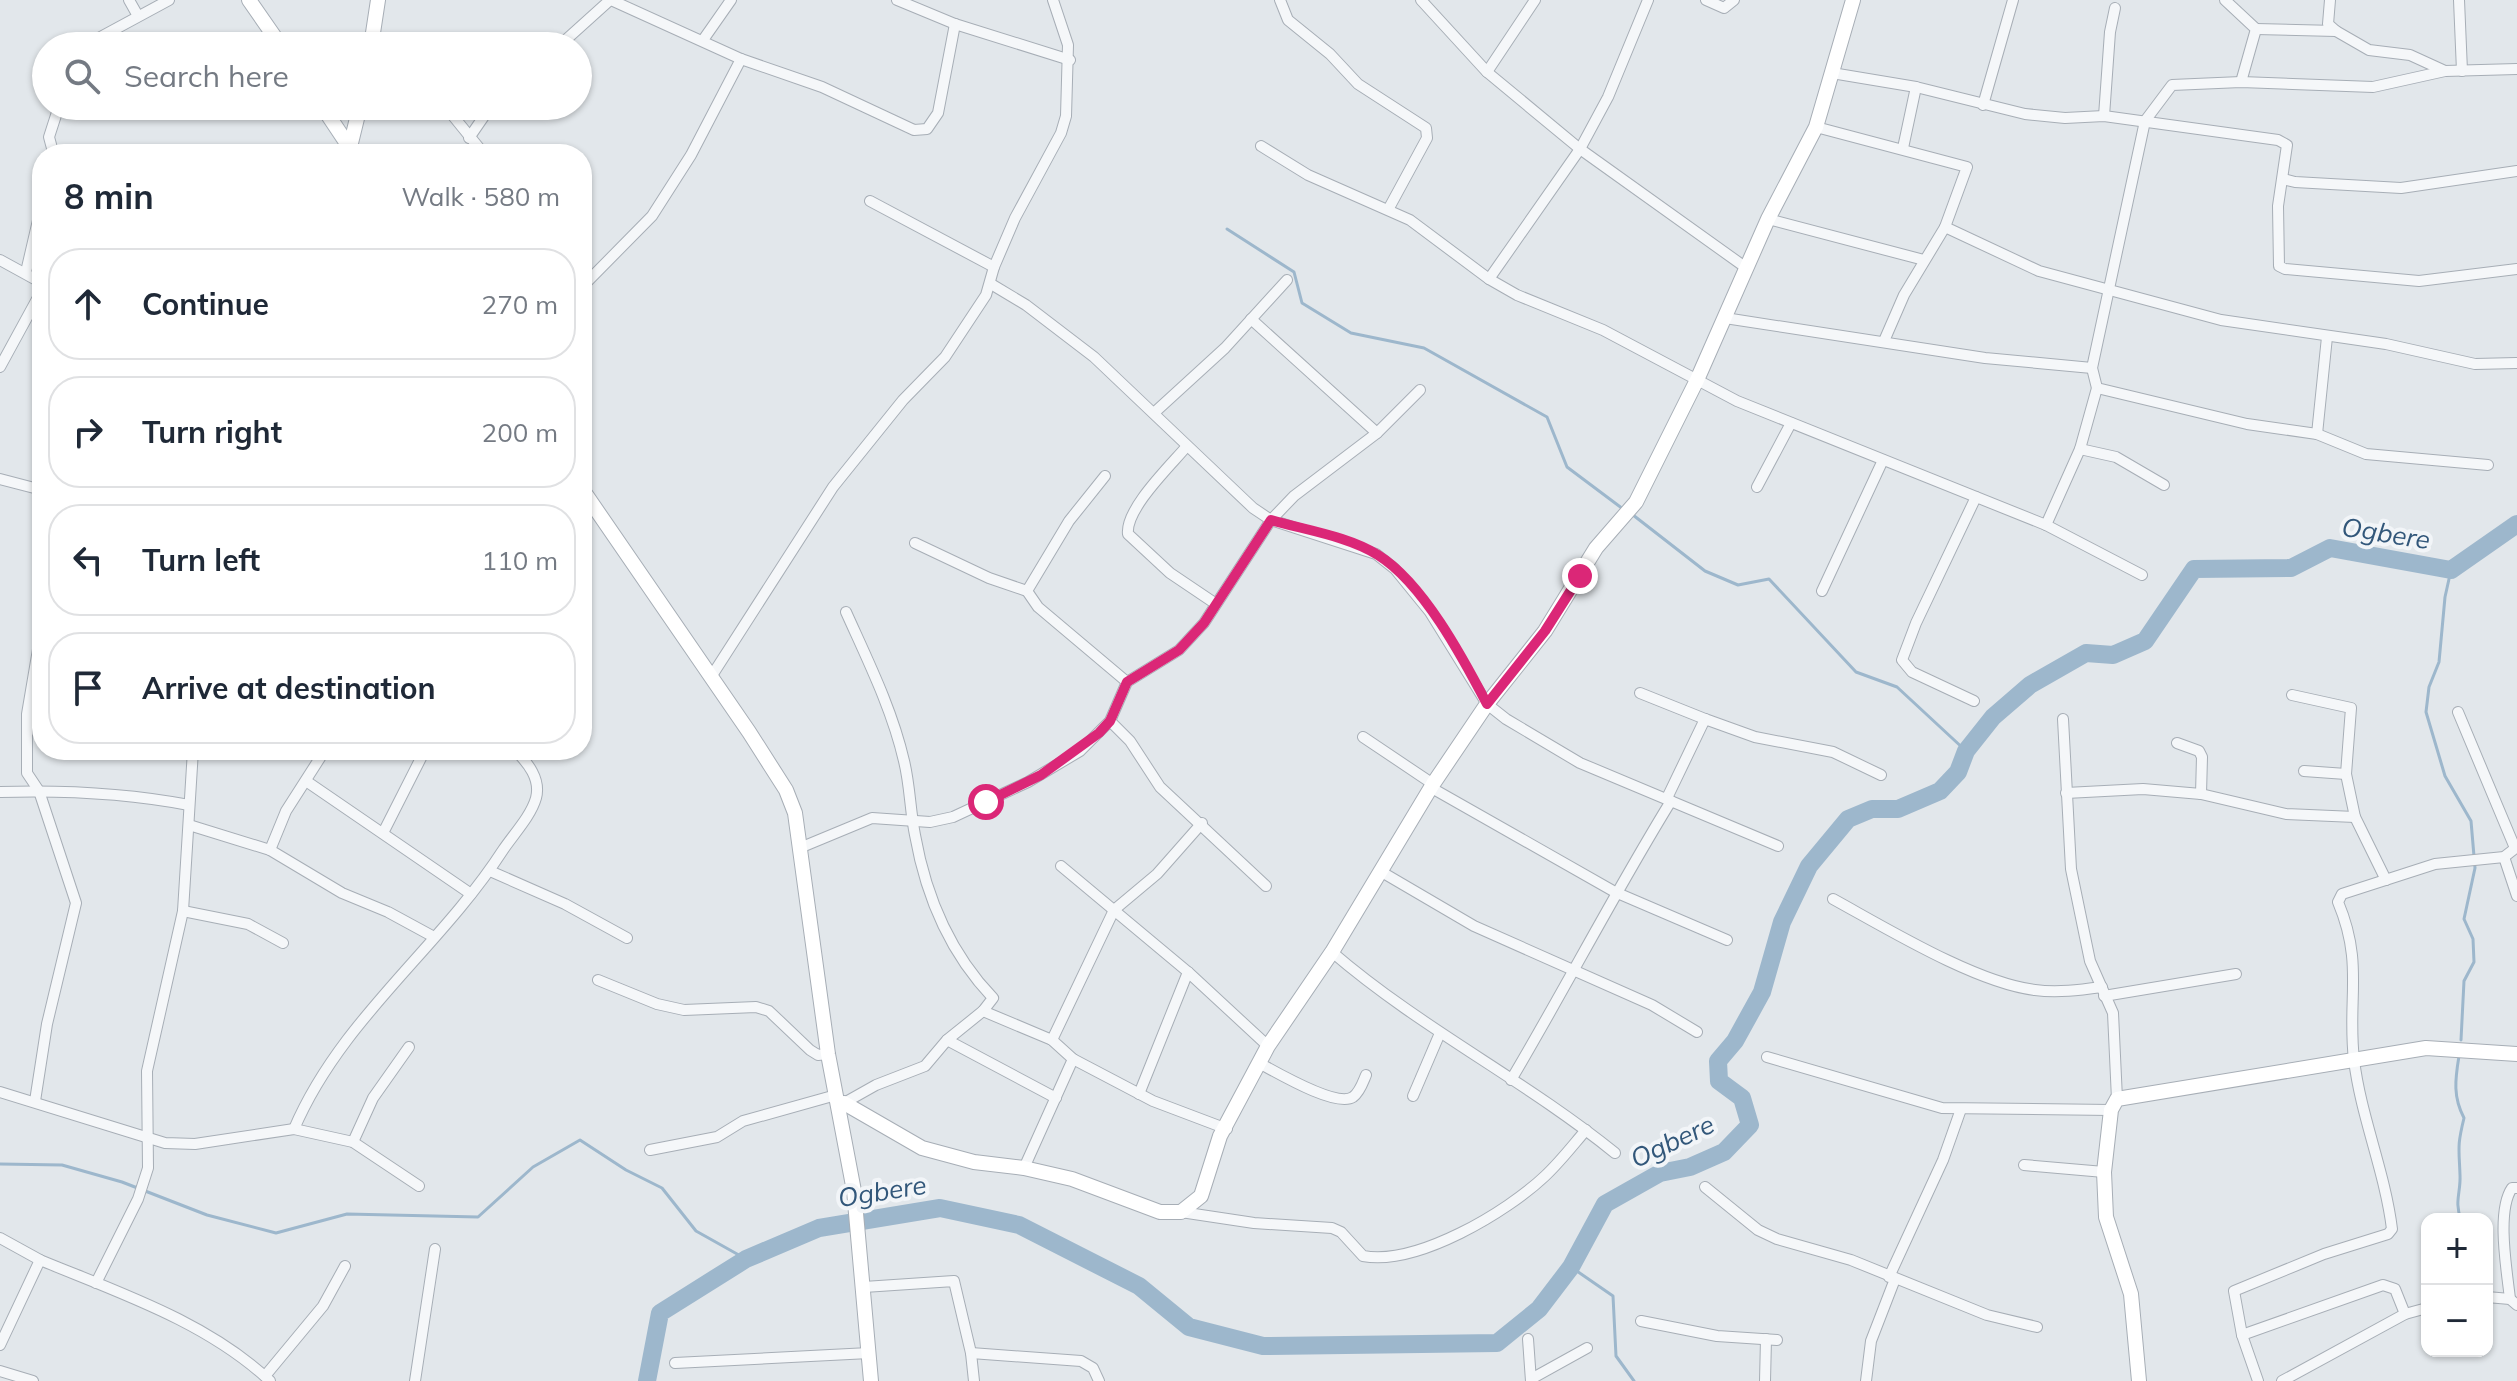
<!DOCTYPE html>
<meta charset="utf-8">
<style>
:root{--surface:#fff;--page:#f6f6f7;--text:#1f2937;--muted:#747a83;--line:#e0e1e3}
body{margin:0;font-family:Mulish,sans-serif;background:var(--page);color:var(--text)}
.controls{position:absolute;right:24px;bottom:24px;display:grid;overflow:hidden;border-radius:16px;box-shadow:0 2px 6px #0004}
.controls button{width:72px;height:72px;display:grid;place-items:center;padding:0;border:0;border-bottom:2px solid var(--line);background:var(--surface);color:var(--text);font:40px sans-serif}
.stop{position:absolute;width:24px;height:24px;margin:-18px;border:6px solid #db2777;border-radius:50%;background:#fff}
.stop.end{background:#db2777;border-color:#fff;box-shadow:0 2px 8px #0008}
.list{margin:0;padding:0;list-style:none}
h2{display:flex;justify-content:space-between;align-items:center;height:104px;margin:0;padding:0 32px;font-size:34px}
h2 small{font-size:26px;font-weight:400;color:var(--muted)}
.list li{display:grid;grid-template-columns:52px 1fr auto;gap:24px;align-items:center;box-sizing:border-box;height:112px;margin:0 16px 16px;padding:0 16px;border:2px solid var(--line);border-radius:32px}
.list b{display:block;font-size:30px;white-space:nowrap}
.list em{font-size:26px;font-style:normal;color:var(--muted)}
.icon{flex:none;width:44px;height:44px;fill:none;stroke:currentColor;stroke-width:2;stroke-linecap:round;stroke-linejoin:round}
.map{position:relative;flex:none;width:2517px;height:1381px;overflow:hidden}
.search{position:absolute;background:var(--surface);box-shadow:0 2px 6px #0004;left:32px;top:32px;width:560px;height:88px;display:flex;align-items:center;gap:20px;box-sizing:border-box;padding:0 28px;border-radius:44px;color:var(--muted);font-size:30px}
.panel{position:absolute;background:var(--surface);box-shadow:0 2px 6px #0004;left:32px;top:144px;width:560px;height:616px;border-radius:32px}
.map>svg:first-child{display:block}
</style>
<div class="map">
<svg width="2517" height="1381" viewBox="0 0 2517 1381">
<rect width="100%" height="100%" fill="#e2e7eb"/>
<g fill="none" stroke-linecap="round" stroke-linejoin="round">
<g stroke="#9db7cc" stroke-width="3">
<polyline points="1227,229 1294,272 1302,303 1351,333 1424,348 1547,417 1567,467 1623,509"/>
<polyline points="1633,515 1705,571 1738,585 1769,579 1856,672 1897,687 1966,751"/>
<polyline points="2451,570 2445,597 2439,662 2429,687 2426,712 2445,776 2471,821 2475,868 2464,919 2473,939 2474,962 2464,981 2461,1040"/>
<path d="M 2459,1056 C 2455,1080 2453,1097 2464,1118 C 2457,1147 2459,1147 2460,1175 C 2461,1192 2454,1202 2461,1219"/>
<polyline points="0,1164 62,1165 122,1182 207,1215 276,1233 347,1214 478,1217 533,1167 580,1140 626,1170 662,1188 696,1231 746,1259"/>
<polyline points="1571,1267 1613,1296 1616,1356 1634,1381"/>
</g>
<polyline stroke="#9db7cc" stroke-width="18" points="647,1381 660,1313 746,1259 819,1228 940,1208 1019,1225 1139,1286 1189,1327 1263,1346 1497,1343 1539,1309 1571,1267 1605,1204 1660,1173 1690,1167 1724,1152 1750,1125 1742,1098 1719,1081 1718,1061 1735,1041 1762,992 1782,922 1809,866 1848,819 1872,809 1898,809 1940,791 1958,772 1966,751 1993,717 2030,685 2086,653 2113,655 2145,641 2194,569 2291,568 2330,548 2451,570 2517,524"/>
<defs>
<g id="street">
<polyline points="129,0 138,16"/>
<polyline points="611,0 741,59 822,87 914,130 927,129 938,113 955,24"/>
<polyline points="897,0 955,24 1070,60"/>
<polyline points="1280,0 1288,20 1330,54 1358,84 1426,128 1427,138 1389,208"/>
<polyline points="1421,0 1487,72 1580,149 1745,267"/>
<polyline points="1706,0 1724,8 1734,0"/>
<polyline points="2225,0 2256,29 2241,82"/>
<polyline points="2330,0 2328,24 2336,31"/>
<polyline points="2459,0 2462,71"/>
<polyline points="2256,29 2336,31 2369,50 2410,55 2445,71"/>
<polyline points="703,40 731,0"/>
<polyline points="84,46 169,0"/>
<polyline points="559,46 610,0"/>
<polyline points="1487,72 1535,0"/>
<polyline points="1832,73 1916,87 2025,114 2065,118 2104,116 2278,140 2287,145 2278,206 2279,266 2285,269 2419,281 2517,269"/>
<polyline points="1983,105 2013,0"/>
<polyline points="445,106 484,154"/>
<polyline points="2104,116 2110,32 2115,8"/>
<polyline points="1816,127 1967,167 1945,227 1904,295 1884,341"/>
<polyline points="469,138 491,106"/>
<polyline points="1261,146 1308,175 1410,220 1489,279 1517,295 1603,330 1737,401 2046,525 2142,575"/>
<polyline points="1903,148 1916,87"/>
<polyline points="58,154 53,152 49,137 59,106"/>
<polyline points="2283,179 2295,182 2401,188 2517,171"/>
<polyline points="870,201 994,267"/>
<polyline points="1768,219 1924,260"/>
<polyline points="1945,227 2039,271 2221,320 2386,344 2475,364 2517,363"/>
<polyline points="0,260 42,283"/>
<polyline points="26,272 39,216 42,174"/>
<polyline points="1489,279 1580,149 1608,97 1648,0"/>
<polyline points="991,284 1026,305 1094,357 1253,508 1271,520 1376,554 1395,569 1430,612 1487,704 1506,719 1580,763 1778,846"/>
<polyline points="582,287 652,216 691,155 741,59"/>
<polyline points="1725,318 1985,358 2092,368"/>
<polyline points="1251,319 1377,433"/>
<polyline points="0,367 42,290"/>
<polyline points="1155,412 1225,348 1287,280"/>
<polyline points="2317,434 2327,337"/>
<path d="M 1187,446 C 1171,465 1125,509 1128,534 L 1170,573 L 1216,604"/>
<polyline points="2080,449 2116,457 2164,485"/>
<polyline points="2488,465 2366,454 2317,434 2247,424 2097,388 2092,368 2145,121 2172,85 2241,82 2373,87 2445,71 2517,69"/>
<polyline points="0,479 42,490"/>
<polyline points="1757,487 1791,423"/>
<polyline points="2046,525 2080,449 2097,388"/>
<polyline points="915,543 989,578 1027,591 1038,607 1127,682"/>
<polyline points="1027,591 1069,521 1105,476"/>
<polyline points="1822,591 1883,460"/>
<polyline points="711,677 833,487 903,400 945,357 986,295 994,267 1015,218 1061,133 1066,116 1068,45 1053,0"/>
<polyline points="1640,693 1705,719"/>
<polyline points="2292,695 2351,708 2346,774 2355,817 2386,880"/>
<polyline points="1974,701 1912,672 1902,660 1916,623 1976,497"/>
<polyline points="2458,712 2515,848"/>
<polyline points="2063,719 2071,869 2090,961 2113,1013 2117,1099"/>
<polyline points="1110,721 1130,741 1160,787 1266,886"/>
<polyline points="1363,737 1433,784"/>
<polyline points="2177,743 2199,751 2202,757 2201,794"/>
<polyline points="2304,771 2346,774"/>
<polyline points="306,781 471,894"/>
<polyline points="1430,787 1615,892 1727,940"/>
<path d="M 0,792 C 65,790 126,793 189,805"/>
<polyline points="2066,793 2143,789 2201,794 2286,814 2355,817"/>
<polyline points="1667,798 1705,719 1755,737 1833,752 1881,775"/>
<polyline points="189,825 270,850 342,893 388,912 434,937"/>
<polyline points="383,833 425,750"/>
<polyline points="802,847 872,818 930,822 953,817 1028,782 1080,751 1110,721 1127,682 1179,650 1204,623 1271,520 1294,496 1377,433 1420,390"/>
<polyline points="270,850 286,811 325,750"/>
<polyline points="2504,857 2517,896"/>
<polyline points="1061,866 1188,972 1268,1046"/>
<polyline points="490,871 565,904 627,938"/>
<polyline points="1380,871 1474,926 1652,1005 1697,1032"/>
<path d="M 1833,899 C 1886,928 1976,983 2035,990 C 2057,993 2080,990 2102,987"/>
<polyline points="183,911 248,924 283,943"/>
<path d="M 1332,952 C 1420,1028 1525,1080 1615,1153"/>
<polyline points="598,980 657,1004 684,1010 756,1007 769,1011 810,1050 818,1055 828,1054"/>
<polyline points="2104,996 2236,974"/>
<polyline points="983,1011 1052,1040 1073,1059 1153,1101 1227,1129"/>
<polyline points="947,1040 1056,1098"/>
<polyline points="1052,1040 1114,910 1157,874 1202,823"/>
<polyline points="1767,1057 1942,1108 2111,1110"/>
<path d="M 1259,1063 C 1276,1072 1336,1108 1353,1097 C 1360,1092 1363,1082 1366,1075"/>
<path d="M 1511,1080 C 1566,987 1615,892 1671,801"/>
<polyline points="0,1092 165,1143 195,1144 294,1129 353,1142 419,1186"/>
<polyline points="1139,1094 1188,972"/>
<polyline points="1413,1096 1440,1033"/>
<polyline points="35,1101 47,1024 76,903 39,791 27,773 27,714 42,626"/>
<path d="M 844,1103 L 876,1085 L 925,1066 L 947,1040 L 983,1011 L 993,998 C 949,952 926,897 915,835 C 910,810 910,785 904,761 C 892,709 868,661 846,612"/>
<path d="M 294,1129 C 341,1019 439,949 503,850 C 513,835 531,816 536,798 C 541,779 528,763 515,750"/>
<polyline points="353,1142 373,1098 409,1047"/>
<polyline points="650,1150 717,1137 743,1121 836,1095"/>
<polyline points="2024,1165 2104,1172"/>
<polyline points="1024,1168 1073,1059"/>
<polyline points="1705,1187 1758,1230 1777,1239 1851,1260 1987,1315 2037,1327"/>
<path d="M 1181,1212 L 1254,1223 L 1332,1228 L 1341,1232 L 1363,1256 C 1417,1266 1507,1212 1545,1176 C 1560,1162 1573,1145 1586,1130"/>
<polyline points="0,1238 40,1260"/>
<polyline points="1889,1277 1943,1160 1961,1109"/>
<polyline points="96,1283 138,1199 148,1168 147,1071 183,911 193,750"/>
<polyline points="864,1287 954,1281 971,1353 974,1381"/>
<polyline points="2487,1297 2510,1299 2517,1305"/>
<path d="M 2510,1299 C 2507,1271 2496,1211 2512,1188 L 2517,1188"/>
<polyline points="1641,1321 1717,1336 1777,1340"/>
<polyline points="2242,1335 2383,1285 2395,1289 2405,1314"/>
<polyline points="1528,1339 1531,1381"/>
<path d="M 0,1345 L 40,1260 C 120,1293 207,1322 270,1381"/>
<polyline points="971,1353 1081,1361 1093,1368 1099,1381"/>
<polyline points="675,1363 869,1353"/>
<polyline points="0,1371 33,1381"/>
<polyline points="265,1376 323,1306 345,1266"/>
<polyline points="1531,1379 1587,1348"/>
<polyline points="415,1381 435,1249"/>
<polyline points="1765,1381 1766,1339"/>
<polyline points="1866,1381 1871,1341 1895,1279"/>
<path d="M 2258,1381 L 2242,1335 L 2234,1291 L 2324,1254 L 2388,1234 L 2392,1229 C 2385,1172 2361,1117 2354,1060 C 2347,999 2364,964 2338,902 L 2342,894 L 2435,864 L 2504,857 L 2517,847"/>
<polyline points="2282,1381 2405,1314 2427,1308"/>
</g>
<g id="secondary">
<polyline points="249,0 281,46"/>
<polyline points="371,46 378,0"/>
<polyline points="322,106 354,154"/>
<polyline points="350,147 360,106"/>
<polyline points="582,489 749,732 786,790 795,813 828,1054 854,1191 871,1381"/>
<polyline points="838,1105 844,1103 922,1148 974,1162 1024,1168 1072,1179 1160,1212 1181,1212 1201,1196 1220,1136 1268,1046 1332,952 1433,784 1487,704 1545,631 1596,548 1636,502 1697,380 1768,219 1816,127 1853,0"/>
<polyline points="2139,1381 2131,1294 2106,1217 2104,1172 2111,1110 2117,1099 2426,1048 2517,1054"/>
</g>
</defs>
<use href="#street" stroke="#a7aeb6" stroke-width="12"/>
<use href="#secondary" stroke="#a7aeb6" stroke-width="16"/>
<use href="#street" stroke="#f5f7f9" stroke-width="10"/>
<use href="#secondary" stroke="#fff" stroke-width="14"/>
</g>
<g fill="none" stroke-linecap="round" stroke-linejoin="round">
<path stroke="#db2777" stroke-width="10" d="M 986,802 L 1041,775 L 1099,733 L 1110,721 L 1127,682 L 1179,650 L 1204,623 L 1271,520 C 1305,530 1348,536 1378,555 C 1423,583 1463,658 1487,704 L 1545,631 L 1580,576"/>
</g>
<g text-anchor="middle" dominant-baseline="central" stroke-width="8" stroke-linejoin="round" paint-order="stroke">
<g font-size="26" font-style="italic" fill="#32577a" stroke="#f2f5f8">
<text transform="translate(2386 533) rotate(9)">Ogbere</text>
<text transform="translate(1672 1141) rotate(-25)">Ogbere</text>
<text transform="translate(882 1191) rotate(-9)">Ogbere</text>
</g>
</g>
</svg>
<div class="controls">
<button>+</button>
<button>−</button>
</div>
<div class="stop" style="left:986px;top:802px"></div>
<div class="stop end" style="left:1580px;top:576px"></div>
<div class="search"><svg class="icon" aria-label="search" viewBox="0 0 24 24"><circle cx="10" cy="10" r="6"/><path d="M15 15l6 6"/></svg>Search here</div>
<section class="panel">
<h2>8 min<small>Walk · 580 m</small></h2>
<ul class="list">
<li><svg class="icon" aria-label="ahead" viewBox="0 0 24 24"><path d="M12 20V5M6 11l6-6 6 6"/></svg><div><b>Continue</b></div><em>270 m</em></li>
<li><svg class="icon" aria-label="right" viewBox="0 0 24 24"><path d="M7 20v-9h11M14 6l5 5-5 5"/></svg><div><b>Turn right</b></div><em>200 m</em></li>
<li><svg class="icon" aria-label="left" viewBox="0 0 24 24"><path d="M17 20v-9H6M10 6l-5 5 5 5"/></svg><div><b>Turn left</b></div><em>110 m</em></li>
<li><svg class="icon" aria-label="arrive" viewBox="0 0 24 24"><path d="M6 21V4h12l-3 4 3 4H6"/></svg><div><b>Arrive at destination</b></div></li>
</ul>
</section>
</div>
